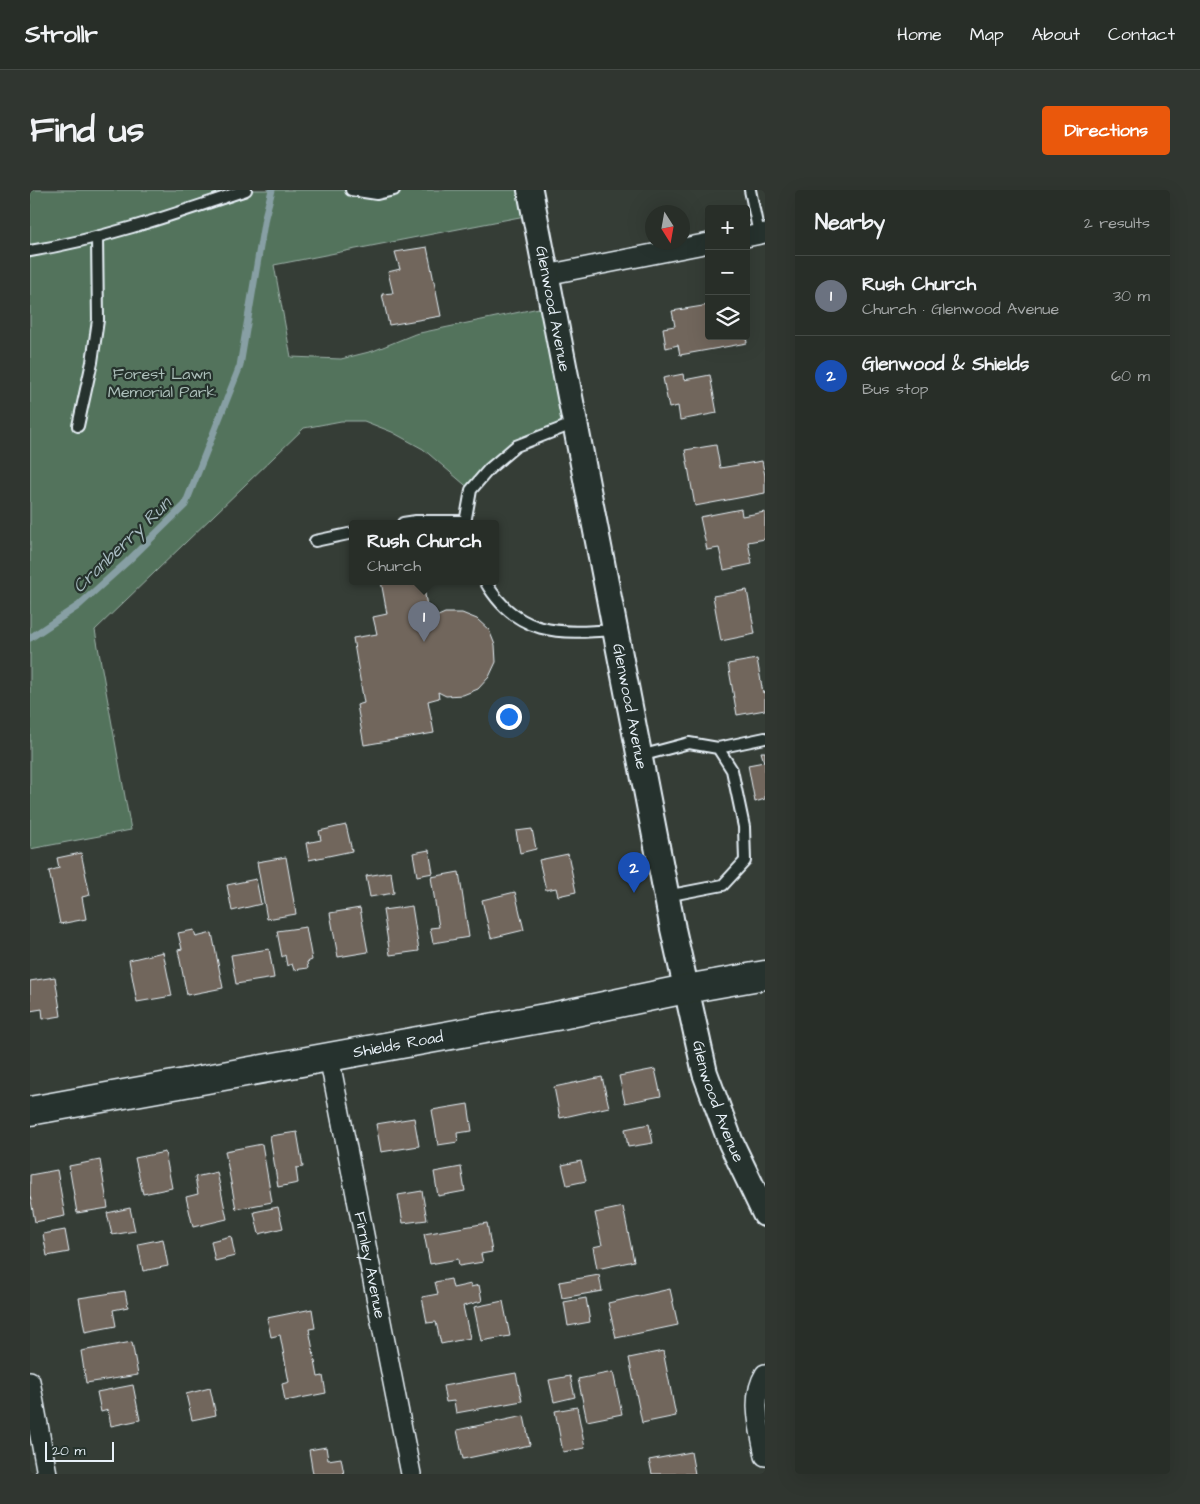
<!DOCTYPE html>
<meta charset="utf-8">
<style>
:root{--surface:#282e28;--page:#303630;--text:#f1f3f6;--muted:#a5a8a8;--line:#444a45;--accent:#ea580c}
body{margin:0;font-family:"Architects Daughter",sans-serif;background:var(--page);color:var(--text)}
.controls{position:absolute;right:15px;top:15px;display:grid;overflow:hidden;border-radius:5px;box-shadow:0 5px 20px #0002}
.controls button{width:45px;height:45px;display:grid;place-items:center;padding:0;border:0;border-bottom:1px solid var(--line);background:var(--surface);color:var(--text);font:25px sans-serif}
.compass{position:absolute;left:615px;top:15px;width:45px;height:45px;border-radius:50%;background:var(--surface);box-shadow:0 5px 20px #0002;rotate:169deg}
.scale{position:absolute;left:15px;bottom:12px;width:69px;box-sizing:border-box;padding-left:5px;border:2px solid #e8f1f8;border-top:0;font-size:14px;line-height:18px;white-space:nowrap;color:#e8f1f8;-webkit-text-stroke:4px #26332d;paint-order:stroke}
.you{position:absolute;left:478px;top:526px;width:18px;height:18px;margin:-12px;border:4px solid #fff;border-radius:50%;background:#1a73e8;box-shadow:0 0 0 8px #1a73e833}
.badge{display:grid;place-items:center;width:32px;height:32px;border-radius:50%;background:var(--accent);color:#fff;font-size:16px;font-weight:700}
.pin{position:absolute;translate:-50% -41px;filter:drop-shadow(0 1px 2px #0008)}
.pin::after{content:'';position:absolute;top:26px;width:18px;height:15px;background:inherit;clip-path:polygon(0 0,100% 0,50% 100%)}
.popup{position:absolute;left:319px;top:330px;width:150px;height:65px;box-sizing:border-box;display:grid;place-content:center;border-radius:5px;background:var(--surface);filter:drop-shadow(0 1px 4px #0005);font-size:16px;white-space:nowrap;color:var(--muted)}
.popup b{font-size:19px;color:var(--text)}
.popup::after{content:'';position:absolute;left:50%;top:100%;margin-left:-10px;border:10px solid transparent;border-top-color:var(--surface)}
.list{margin:0;padding:0;list-style:none}
h2{display:flex;justify-content:space-between;align-items:center;height:65px;margin:0;padding:0 20px;font-size:21px}
h2 small{font-size:16px;font-weight:400;color:var(--muted)}
.list li{display:grid;grid-template-columns:32px 1fr auto;gap:15px;align-items:center;box-sizing:border-box;height:80px;padding:0 20px;border-top:1px solid var(--line)}
.list b{display:block;font-size:19px;white-space:nowrap}
.list p{margin:0;font-size:16px;white-space:nowrap;color:var(--muted)}
.list em{font-size:16px;font-style:normal;color:var(--muted)}
.icon{flex:none;width:28px;height:28px;fill:none;stroke:currentColor;stroke-width:2;stroke-linecap:round;stroke-linejoin:round}
.map{position:relative;flex:none;width:735px;height:1284px;overflow:hidden;border-radius:5px}
header{display:flex;align-items:center;gap:30px;box-sizing:border-box;height:70px;padding:0 25px;background:var(--surface);border-bottom:1px solid var(--line)}
header strong{font-size:24px}
nav{display:flex;gap:28px;margin-inline-start:auto;font-size:18px}
.intro{display:flex;align-items:center;justify-content:space-between;box-sizing:border-box;height:120px;padding:0 30px}
h1{margin:0;font-size:35px}
.button{padding:12px 22px;border-radius:5px;background:var(--accent);color:#fff;font-size:18px;font-weight:700}
main{display:flex;gap:30px;padding:0 30px}
aside{flex:1;background:var(--surface);border-radius:5px;box-shadow:0 5px 20px #0002}
.map>svg:first-child{display:block}
</style>
<header>
<strong>Strollr</strong>
<nav><a>Home</a><a>Map</a><a>About</a><a>Contact</a></nav>
</header>
<div class="intro"><h1>Find us</h1><a class="button">Directions</a></div>
<main>
<div class="map">
<svg width="735" height="1284" viewBox="0 0 735 1284">
<rect width="100%" height="100%" fill="#353d36"/>
<filter id="ink" filterUnits="userSpaceOnUse"><feTurbulence type="fractalNoise" baseFrequency=".02" numOctaves="2"/><feDisplacementMap in="SourceGraphic" scale="10" xChannelSelector="R" yChannelSelector="G"/><feConvolveMatrix kernelMatrix="1 2 1 2 8 2 1 2 1" color-interpolation-filters="sRGB"/></filter>
<g filter="url(#ink)">
<polygon fill="#53735c" stroke="#9eb2aa" points="0,0 500,0 505,24 244,75 261,167 311,169 343,161 385,144 523,115 546,232 486,256 441,300 393,259 362,242 334,231 311,231 274,238 65,440 101,640 0,659"/>
<g fill="none" stroke-linecap="round" stroke-linejoin="round">
<polyline stroke="#879fa4" stroke-width="7" points="0,448 48,416 97,372 155,315 210,176 235,27 242,0"/>
</g>
<g fill="#71665b" stroke="#e8f1f8">
<polygon points="397,57 411,126 359,135 352,104 363,103 358,82 370,79 365,62"/>
<polygon points="679,115 679,146 716,146 717,153 650,165 648,155 636,158 633,138 645,136 642,121"/>
<polygon points="653,184 654,190 680,185 687,223 650,230 648,216 639,218 633,188"/>
<polygon points="686,255 690,278 732,271 735,286 735,303 665,316 655,260"/>
<polygon points="711,319 712,326 735,322 735,349 718,352 722,374 694,380 689,358 677,360 670,327"/>
<polygon points="351,391 393,391 399,430 415,423 432,423 447,429 459,440 465,455 466,472 459,487 448,499 433,505 416,506 408,502 409,508 398,511 404,543 334,555 327,515 334,513 323,448 347,444 343,427 357,424"/>
<polygon points="717,400 725,444 691,451 683,406"/>
<polygon points="727,469 733,503 735,502 735,520 707,525 698,474"/>
<polygon points="731,562 735,562 735,609 725,612 718,575 734,572"/>
<polygon points="316,635 322,661 279,670 276,653 291,650 289,641"/>
<polygon points="502,639 506,659 490,663 486,641"/>
<polygon points="399,660 403,683 387,686 383,663"/>
<polygon points="51,663 60,705 52,707 56,729 30,734 19,681 29,678 27,668"/>
<polygon points="538,664 546,702 528,706 526,698 516,700 509,670"/>
<polygon points="256,667 266,724 237,729 227,672"/>
<polygon points="361,682 364,703 340,707 336,686"/>
<polygon points="429,682 439,747 403,753 400,738 409,737 401,687"/>
<polygon points="226,689 231,714 202,721 197,695"/>
<polygon points="485,702 494,740 461,748 452,710"/>
<polygon points="382,716 389,761 360,765 353,720"/>
<polygon points="330,718 338,762 308,767 300,723"/>
<polygon points="276,737 282,770 277,772 278,778 264,780 262,774 257,776 255,765 252,767 247,741"/>
<polygon points="164,740 166,747 182,743 193,798 157,805 148,760 152,759 148,743"/>
<polygon points="239,759 244,788 206,794 201,765"/>
<polygon points="133,762 142,806 107,812 99,770"/>
<polygon points="25,787 31,826 13,829 12,819 0,821 0,791"/>
<polygon points="625,879 631,906 595,913 589,886"/>
<polygon points="572,887 579,917 530,928 524,897"/>
<polygon points="438,914 442,941 427,943 428,952 408,955 402,920"/>
<polygon points="384,928 389,956 351,962 346,934"/>
<polygon points="619,934 623,953 598,957 595,939"/>
<polygon points="267,942 273,977 266,978 268,993 248,997 240,946"/>
<polygon points="232,954 242,1012 206,1019 195,961"/>
<polygon points="135,962 142,998 113,1004 105,968"/>
<polygon points="70,970 78,1018 47,1023 39,976"/>
<polygon points="551,971 556,991 537,995 532,975"/>
<polygon points="431,977 435,1001 408,1006 404,982"/>
<polygon points="27,980 35,1026 5,1032 0,1005 0,985"/>
<polygon points="187,982 197,1029 163,1037 156,1007 168,1004 165,987"/>
<polygon points="392,1001 397,1030 373,1033 368,1005"/>
<polygon points="248,1017 253,1038 229,1044 224,1022"/>
<polygon points="593,1017 604,1071 567,1079 563,1057 572,1055 565,1023"/>
<polygon points="100,1018 105,1041 82,1045 77,1023"/>
<polygon points="457,1033 462,1062 451,1064 453,1072 429,1076 428,1069 400,1074 394,1044"/>
<polygon points="35,1040 39,1062 17,1066 13,1044"/>
<polygon points="201,1046 205,1066 185,1071 181,1051"/>
<polygon points="133,1049 138,1076 113,1081 108,1054"/>
<polygon points="569,1085 572,1101 532,1108 529,1092"/>
<polygon points="421,1089 423,1098 441,1094 441,1097 449,1095 452,1111 433,1116 440,1148 411,1154 406,1132 397,1133 392,1107 408,1104 405,1092"/>
<polygon points="640,1099 648,1135 586,1148 578,1113"/>
<polygon points="95,1101 98,1117 83,1120 86,1136 55,1142 49,1108"/>
<polygon points="556,1108 560,1132 538,1136 534,1112"/>
<polygon points="473,1111 480,1146 451,1151 444,1117"/>
<polygon points="282,1119 285,1138 279,1139 288,1187 293,1186 296,1203 255,1211 252,1194 259,1192 250,1145 241,1147 237,1128"/>
<polygon points="102,1152 108,1185 56,1193 51,1161"/>
<polygon points="633,1161 646,1226 612,1233 599,1168"/>
<polygon points="583,1182 592,1224 557,1231 548,1189"/>
<polygon points="486,1183 492,1211 426,1223 424,1211 416,1212 413,1196"/>
<polygon points="540,1186 545,1207 524,1212 519,1190"/>
<polygon points="103,1195 110,1230 81,1236 78,1220 71,1222 67,1202"/>
<polygon points="180,1198 186,1225 162,1230 156,1204"/>
<polygon points="547,1217 555,1258 533,1262 525,1221"/>
<polygon points="494,1226 500,1255 433,1269 427,1240"/>
<polygon points="296,1257 298,1270 311,1268 314,1284 283,1284 279,1260"/>
<polygon points="661,1262 665,1284 622,1284 619,1270"/>
</g>
<g fill="none" stroke-linecap="round" stroke-linejoin="round">
<defs>
<g id="service">
<polyline points="321,0 347,4 364,0"/>
<polyline points="720,0 729,44"/>
<path d="M 0,61 C 74,49 145,24 216,0"/>
<polyline points="48,236 62,172 68,130 67,47"/>
<polyline points="373,333 386,331 434,331"/>
<polyline points="435,333 441,300 459,279 486,256 545,233"/>
<polyline points="285,351 323,343"/>
<path d="M 455,391 C 486,446 529,444 585,440"/>
<polyline points="688,558 735,548"/>
<polyline points="610,566 659,553 688,558 702,580 714,637 715,671 693,695 636,706"/>
</g>
<g id="minor">
<polyline points="716,47 735,43"/>
<polyline points="516,85 679,53"/>
<path id="s1" d="M 299,867 L 381,1284"/>
<path d="M 735,1184 C 720,1208 730,1239 735,1266"/>
<polyline points="0,1191 17,1284"/>
</g>
<g id="tertiary">
<path id="s2" d="M 500,0 L 643,739 L 675,883 L 701,953 L 735,1024"/>
</g>
<g id="secondary">
<path id="s3" d="M 0,921 L 526,826 L 656,799 L 735,785"/>
</g>
</defs>
<use href="#service" stroke="#e8f1f8" stroke-width="14"/>
<use href="#minor" stroke="#e8f1f8" stroke-width="22"/>
<use href="#tertiary" stroke="#e8f1f8" stroke-width="28"/>
<use href="#secondary" stroke="#e8f1f8" stroke-width="31"/>
<use href="#service" stroke="#26332d" stroke-width="10"/>
<use href="#minor" stroke="#26332d" stroke-width="19"/>
<use href="#tertiary" stroke="#26332d" stroke-width="24"/>
<use href="#secondary" stroke="#26332d" stroke-width="28"/>
</g>
</g>
<g text-anchor="middle" dominant-baseline="central" stroke-width="4.5" stroke-linejoin="round" paint-order="stroke">
<g font-size="16" fill="#e8f1f8" stroke="#26332d">
<text stroke="none"><textPath href="#s2" startOffset="121">Glenwood Avenue</textPath></text>
<text stroke="none"><textPath href="#s2" startOffset="526">Glenwood Avenue</textPath></text>
<text stroke="none"><textPath href="#s3" startOffset="374">Shields Road</textPath></text>
<text stroke="none"><textPath href="#s2" startOffset="931">Glenwood Avenue</textPath></text>
<text stroke="none"><textPath href="#s1" startOffset="212">Firnley Avenue</textPath></text>
</g>
<g font-size="16" fill="#acbfba" stroke="#26332d">
<text x="132" y="184">Forest Lawn<tspan x="132" dy="18">Memorial Park</tspan></text>
</g>
<g font-size="18" font-style="italic" fill="#a7bac0" stroke="#26332d">
<text transform="translate(92 355) rotate(-44)">Cranberry Run</text>
</g>
</g>
</svg>
<div class="controls">
<button>+</button>
<button>−</button>
<button><svg class="icon" aria-label="layers" viewBox="0 0 24 24"><path d="M12 4l9 5-9 5-9-5zM3 14l9 5 9-5"/></svg></button>
</div>
<svg class="compass" viewBox="-18 -18 36 36"><path d="M0-13l5 13h-10z" fill="#e53935"/><path d="M0 13l5-13h-10z" fill="#a5a8a8"/></svg>
<div class="scale">20 m</div>
<div class="you"></div>
<div class="pin badge" style="left:394px;top:452px;background:#6b7280">1</div>
<div class="popup"><b>Rush Church</b>Church</div>
<div class="pin badge" style="left:604px;top:703px;background:#1a4fb4">2</div>
</div>
<aside>
<h2>Nearby<small>2 results</small></h2>
<ul class="list">
<li><span class="badge" style="background:#6b7280">1</span><div><b>Rush Church</b><p>Church · Glenwood Avenue</p></div><em>30 m</em></li>
<li><span class="badge" style="background:#1a4fb4">2</span><div><b>Glenwood &amp; Shields</b><p>Bus stop</p></div><em>60 m</em></li>
</ul>
</aside>
</main>
